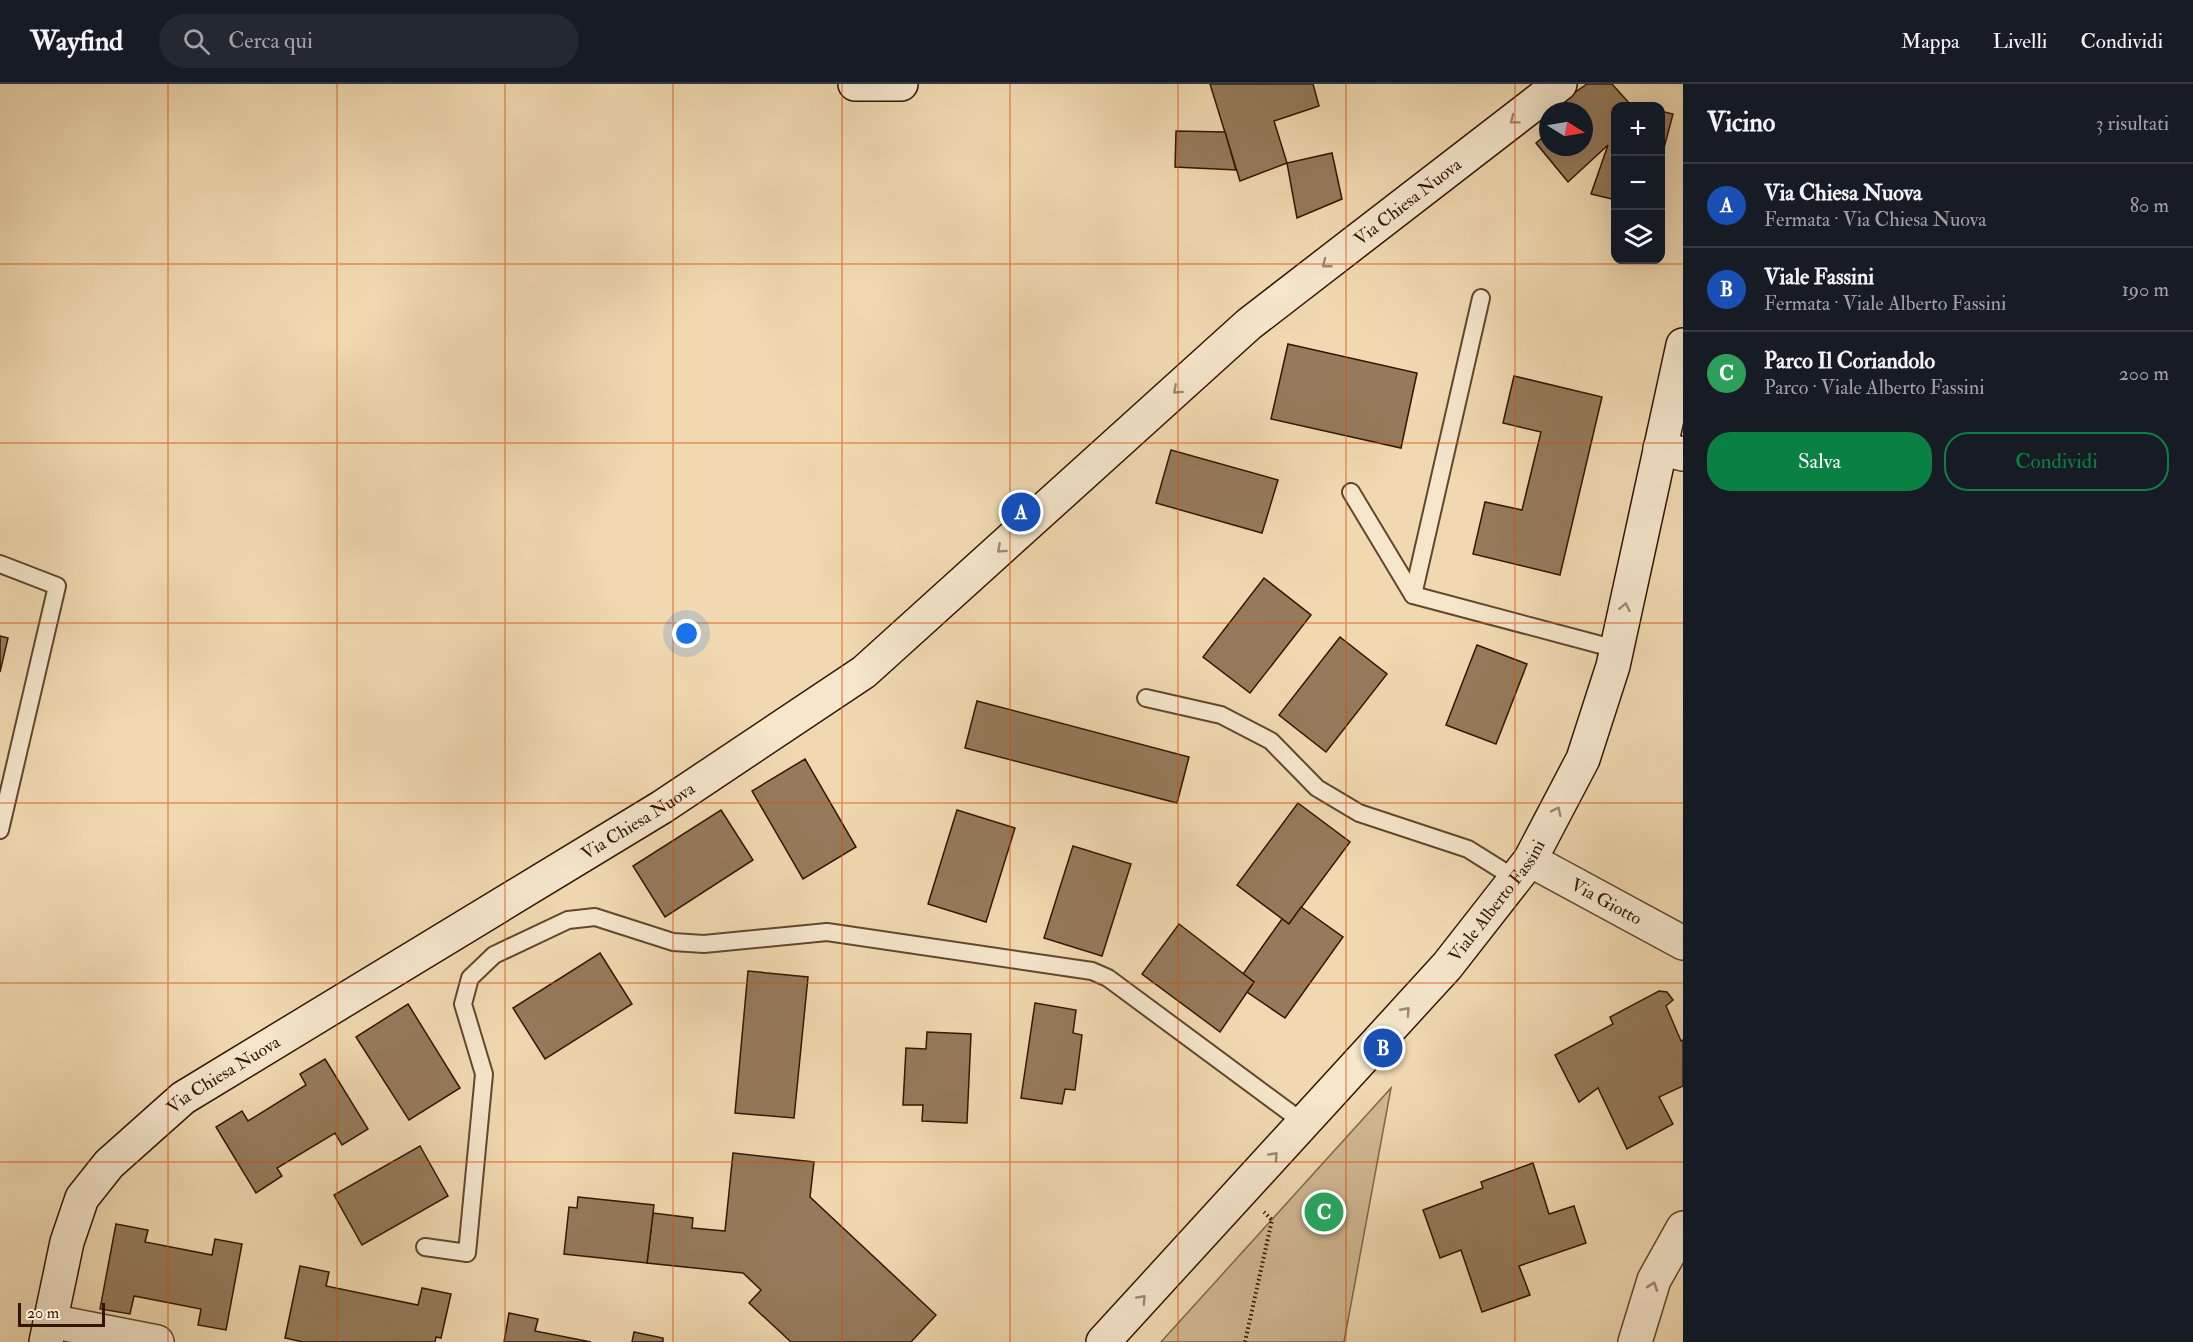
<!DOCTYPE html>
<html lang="it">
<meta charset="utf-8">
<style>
:root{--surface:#171b24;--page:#242831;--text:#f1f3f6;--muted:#9ea1a6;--line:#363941;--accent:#0b8043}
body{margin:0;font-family:"IM FELL Double Pica",serif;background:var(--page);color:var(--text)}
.controls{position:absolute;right:18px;top:18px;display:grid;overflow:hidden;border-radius:12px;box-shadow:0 6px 24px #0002}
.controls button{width:54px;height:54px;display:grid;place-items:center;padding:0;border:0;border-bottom:2px solid var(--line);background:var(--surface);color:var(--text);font:30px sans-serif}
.compass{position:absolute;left:1539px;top:18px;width:54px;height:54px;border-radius:50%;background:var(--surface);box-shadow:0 6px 24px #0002;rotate:101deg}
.scale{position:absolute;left:18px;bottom:15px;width:87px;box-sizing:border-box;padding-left:6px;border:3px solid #331600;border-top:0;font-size:16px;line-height:21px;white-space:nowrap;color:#331600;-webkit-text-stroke:4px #f5e6cc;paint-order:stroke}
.you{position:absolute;left:687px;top:550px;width:21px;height:21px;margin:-15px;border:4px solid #fff;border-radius:50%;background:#1a73e8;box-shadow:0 0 0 9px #1a73e833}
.badge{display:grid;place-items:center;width:39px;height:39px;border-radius:50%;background:var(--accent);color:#fff;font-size:20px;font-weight:700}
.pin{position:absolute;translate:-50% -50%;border:3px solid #fff;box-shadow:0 2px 6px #0006}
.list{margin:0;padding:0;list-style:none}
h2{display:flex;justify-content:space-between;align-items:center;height:78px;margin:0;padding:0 24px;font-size:26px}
h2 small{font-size:20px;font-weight:400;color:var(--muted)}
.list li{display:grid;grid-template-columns:39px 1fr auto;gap:18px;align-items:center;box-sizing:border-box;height:84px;padding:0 24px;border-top:2px solid var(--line)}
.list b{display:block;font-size:22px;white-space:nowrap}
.list p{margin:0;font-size:20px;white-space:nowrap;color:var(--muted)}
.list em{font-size:20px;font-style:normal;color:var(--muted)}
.actions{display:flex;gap:12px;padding:18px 24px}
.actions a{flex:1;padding:14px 0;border:2px solid var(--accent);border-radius:24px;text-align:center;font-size:21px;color:var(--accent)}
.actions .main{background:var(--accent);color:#fff}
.icon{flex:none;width:33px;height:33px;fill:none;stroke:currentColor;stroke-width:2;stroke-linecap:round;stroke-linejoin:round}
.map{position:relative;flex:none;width:1683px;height:1258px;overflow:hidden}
header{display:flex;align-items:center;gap:36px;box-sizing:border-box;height:84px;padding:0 30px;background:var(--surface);border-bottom:2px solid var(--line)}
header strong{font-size:28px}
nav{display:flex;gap:33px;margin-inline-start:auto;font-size:21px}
.search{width:420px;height:54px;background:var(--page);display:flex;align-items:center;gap:15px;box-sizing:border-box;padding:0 21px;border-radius:33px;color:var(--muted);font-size:22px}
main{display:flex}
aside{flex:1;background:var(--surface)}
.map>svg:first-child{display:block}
</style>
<header>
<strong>Wayfind</strong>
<div class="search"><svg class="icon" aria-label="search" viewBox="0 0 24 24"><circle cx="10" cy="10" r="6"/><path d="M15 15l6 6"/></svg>Cerca qui</div>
<nav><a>Mappa</a><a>Livelli</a><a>Condividi</a></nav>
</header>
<main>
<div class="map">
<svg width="1683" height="1258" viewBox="0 0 1683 1258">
<rect width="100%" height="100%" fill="#f0d9b1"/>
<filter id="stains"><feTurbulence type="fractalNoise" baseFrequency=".00333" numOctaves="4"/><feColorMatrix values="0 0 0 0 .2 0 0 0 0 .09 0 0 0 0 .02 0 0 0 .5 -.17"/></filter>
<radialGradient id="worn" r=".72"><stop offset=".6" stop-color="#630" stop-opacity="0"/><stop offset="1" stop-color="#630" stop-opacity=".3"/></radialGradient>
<polygon fill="#d0b893" stroke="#82674a" stroke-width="1.5" points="1391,1004 1344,1258 1161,1258"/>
<g fill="#957b5c" stroke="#331600" stroke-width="1.5">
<polygon points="1210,0 1313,0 1319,22 1274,37 1287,79 1240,97"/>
<polygon points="1587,0 1612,0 1630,20 1641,22 1616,22 1616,116 1591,110 1608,61 1568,98 1536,59 1548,49 1548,63 1584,63 1584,27 1569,27 1561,18"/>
<polygon points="1660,27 1673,30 1660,79"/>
<polygon points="1176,47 1225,48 1236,86 1175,83"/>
<polygon points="1332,69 1342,115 1297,134 1287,79"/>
<polygon points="1288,260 1417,289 1401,364 1271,335"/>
<polygon points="1514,292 1602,313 1560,491 1473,470 1485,418 1522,426 1541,348 1503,339"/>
<polygon points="1171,366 1278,396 1262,449 1156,419"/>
<polygon points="1264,494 1311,531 1250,609 1203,573"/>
<polygon points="0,552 8,554 0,588"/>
<polygon points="1340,553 1387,590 1326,668 1279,631"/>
<polygon points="1477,561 1527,580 1496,660 1446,641"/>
<polygon points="977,617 1189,673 1177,719 965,664"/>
<polygon points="805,675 856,763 803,795 752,707"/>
<polygon points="1298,719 1350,758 1289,840 1237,801"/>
<polygon points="721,726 753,776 665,833 633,782"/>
<polygon points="957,726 1015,744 986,838 928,820"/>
<polygon points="1073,762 1131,780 1102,872 1044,854"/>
<polygon points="1301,823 1343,853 1285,934 1247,908 1254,898 1243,890 1282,835 1289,840"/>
<polygon points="1179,840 1254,898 1220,948 1142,890"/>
<polygon points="600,869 632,920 545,975 513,924"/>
<polygon points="748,887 808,893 794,1034 735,1029"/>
<polygon points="1659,907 1667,908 1673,916 1666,922 1681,957 1683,956 1683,1002 1659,1013 1673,1040 1627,1065 1598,1004 1579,1018 1555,971 1613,940 1610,933"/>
<polygon points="1035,919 1076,926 1073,949 1082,951 1075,1006 1065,1005 1062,1020 1021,1014"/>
<polygon points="408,920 460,1004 409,1036 356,953"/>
<polygon points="927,948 971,950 967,1039 922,1037 923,1021 903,1021 906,964 926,965"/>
<polygon points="325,975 368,1045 342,1061 335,1049 277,1084 282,1092 256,1109 216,1043 242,1027 248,1037 306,1001 300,990"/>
<polygon points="420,1062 448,1112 362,1161 334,1111"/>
<polygon points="733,1069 814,1078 810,1113 936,1231 911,1258 791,1258 749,1219 761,1206 743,1189 647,1179 653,1129 693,1134 692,1144 725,1147"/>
<polygon points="1533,1079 1549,1130 1574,1122 1586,1159 1519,1182 1530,1211 1482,1228 1461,1166 1440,1174 1423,1126 1483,1104 1481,1098"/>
<polygon points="578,1113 654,1121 647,1179 564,1170 569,1123 577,1124"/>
<polygon points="116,1140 148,1146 145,1158 212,1171 215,1155 242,1160 226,1246 198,1241 201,1225 134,1212 130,1230 100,1225"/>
<polygon points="300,1182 329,1188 326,1202 418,1221 422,1204 451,1210 441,1254 436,1253 435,1258 303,1258 285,1254"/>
<polygon points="509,1229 538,1235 535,1247 591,1258 504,1258"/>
<polygon points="634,1248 663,1254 663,1258 632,1258"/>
</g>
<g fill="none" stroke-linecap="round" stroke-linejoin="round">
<defs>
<g id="lane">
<polyline points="1351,408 1413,511 1616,565"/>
<polyline points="0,480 57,502 0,746"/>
<polyline points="1413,511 1481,214"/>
<polyline points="1146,614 1221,631 1271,657 1317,704 1359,729 1468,765 1516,795"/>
<polyline points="425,1163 467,1169 484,990 463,920 470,894 494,871 568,836 595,833 673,858 704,860 827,848 1092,887 1108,894 1304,1039"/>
</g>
<g id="street">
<polyline points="1660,364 1683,370"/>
<path id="s1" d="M 1530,776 L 1683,859"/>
<polyline points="50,1237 157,1258"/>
<polyline points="1635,1258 1654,1196 1683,1144"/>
</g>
<g id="secondary">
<polyline points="855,0 901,0"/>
<path id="s2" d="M 46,1258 L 67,1158 L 82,1114 L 109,1080 L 183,1014 L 662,723 L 864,588 L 1249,240 L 1560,0"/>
<path id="s3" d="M 1103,1258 L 1447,882 L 1530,776 L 1583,675 L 1613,582 L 1683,261"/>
</g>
</defs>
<use href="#lane" stroke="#62472c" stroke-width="20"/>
<use href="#street" stroke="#62472c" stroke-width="36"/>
<use href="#secondary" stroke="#331600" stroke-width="36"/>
<polyline stroke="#331600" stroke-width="4" stroke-dasharray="1.5 3" stroke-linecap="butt" points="1245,1258 1272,1136 1264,1128"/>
<use href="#lane" stroke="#f5e6cc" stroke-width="16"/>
<use href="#street" stroke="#f5e6cc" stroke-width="33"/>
<use href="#secondary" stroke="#f5e6cc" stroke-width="33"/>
</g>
<defs><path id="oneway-chevron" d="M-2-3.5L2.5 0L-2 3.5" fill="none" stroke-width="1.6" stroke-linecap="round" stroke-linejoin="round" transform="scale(1.5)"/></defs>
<g stroke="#9e8870">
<use href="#oneway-chevron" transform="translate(1514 36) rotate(143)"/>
<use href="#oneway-chevron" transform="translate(1326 180) rotate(142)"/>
<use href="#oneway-chevron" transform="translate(1177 306) rotate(138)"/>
<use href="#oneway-chevron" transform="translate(1001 465) rotate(138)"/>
<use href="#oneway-chevron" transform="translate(1625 523) rotate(-78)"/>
<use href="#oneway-chevron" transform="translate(1557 727) rotate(-64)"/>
<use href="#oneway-chevron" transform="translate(1406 927) rotate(-48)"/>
<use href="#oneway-chevron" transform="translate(1274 1072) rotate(-47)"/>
<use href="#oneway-chevron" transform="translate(1653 1202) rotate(-71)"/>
<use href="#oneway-chevron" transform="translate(1142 1215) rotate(-47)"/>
</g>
<path fill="none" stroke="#d6520b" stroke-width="1.5" stroke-opacity="0.55" d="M 168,0 L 168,1258M 337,0 L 337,1258M 505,0 L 505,1258M 673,0 L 673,1258M 842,0 L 842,1258M 1010,0 L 1010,1258M 1178,0 L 1178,1258M 1346,0 L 1346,1258M 1515,0 L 1515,1258M 0,180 L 1683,180M 0,359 L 1683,359M 0,539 L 1683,539M 0,719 L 1683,719M 0,899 L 1683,899M 0,1078 L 1683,1078"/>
<g text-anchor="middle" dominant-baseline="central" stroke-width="5" stroke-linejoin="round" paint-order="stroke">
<g font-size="18" fill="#331600" stroke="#f5e6cc">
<text stroke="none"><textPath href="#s2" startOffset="1814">Via Chiesa Nuova</textPath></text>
<text stroke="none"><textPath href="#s2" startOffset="824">Via Chiesa Nuova</textPath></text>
<text stroke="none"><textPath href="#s3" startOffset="592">Viale Alberto Fassini</textPath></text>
<text stroke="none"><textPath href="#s1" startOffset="87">Via Giotto</textPath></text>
<text stroke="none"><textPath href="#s2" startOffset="338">Via Chiesa Nuova</textPath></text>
</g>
</g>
<rect width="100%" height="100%" filter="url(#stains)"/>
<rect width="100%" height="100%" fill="url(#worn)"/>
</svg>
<div class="controls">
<button>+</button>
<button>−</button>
<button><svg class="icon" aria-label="layers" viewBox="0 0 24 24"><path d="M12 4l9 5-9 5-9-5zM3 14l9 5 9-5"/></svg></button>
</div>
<svg class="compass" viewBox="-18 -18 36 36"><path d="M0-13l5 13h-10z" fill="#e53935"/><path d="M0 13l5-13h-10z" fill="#9ea1a6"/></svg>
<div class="scale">20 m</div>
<div class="you"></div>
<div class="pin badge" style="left:1021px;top:428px;background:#1a4fb4">A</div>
<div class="pin badge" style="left:1383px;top:964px;background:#1a4fb4">B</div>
<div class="pin badge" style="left:1324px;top:1128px;background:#2e9e5b">C</div>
</div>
<aside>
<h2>Vicino<small>3 risultati</small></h2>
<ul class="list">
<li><span class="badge" style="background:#1a4fb4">A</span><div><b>Via Chiesa Nuova</b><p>Fermata · Via Chiesa Nuova</p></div><em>80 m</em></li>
<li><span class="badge" style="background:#1a4fb4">B</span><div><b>Viale Fassini</b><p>Fermata · Viale Alberto Fassini</p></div><em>190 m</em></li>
<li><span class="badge" style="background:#2e9e5b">C</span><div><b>Parco Il Coriandolo</b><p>Parco · Viale Alberto Fassini</p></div><em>200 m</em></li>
</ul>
<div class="actions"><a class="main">Salva</a><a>Condividi</a></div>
</aside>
</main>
